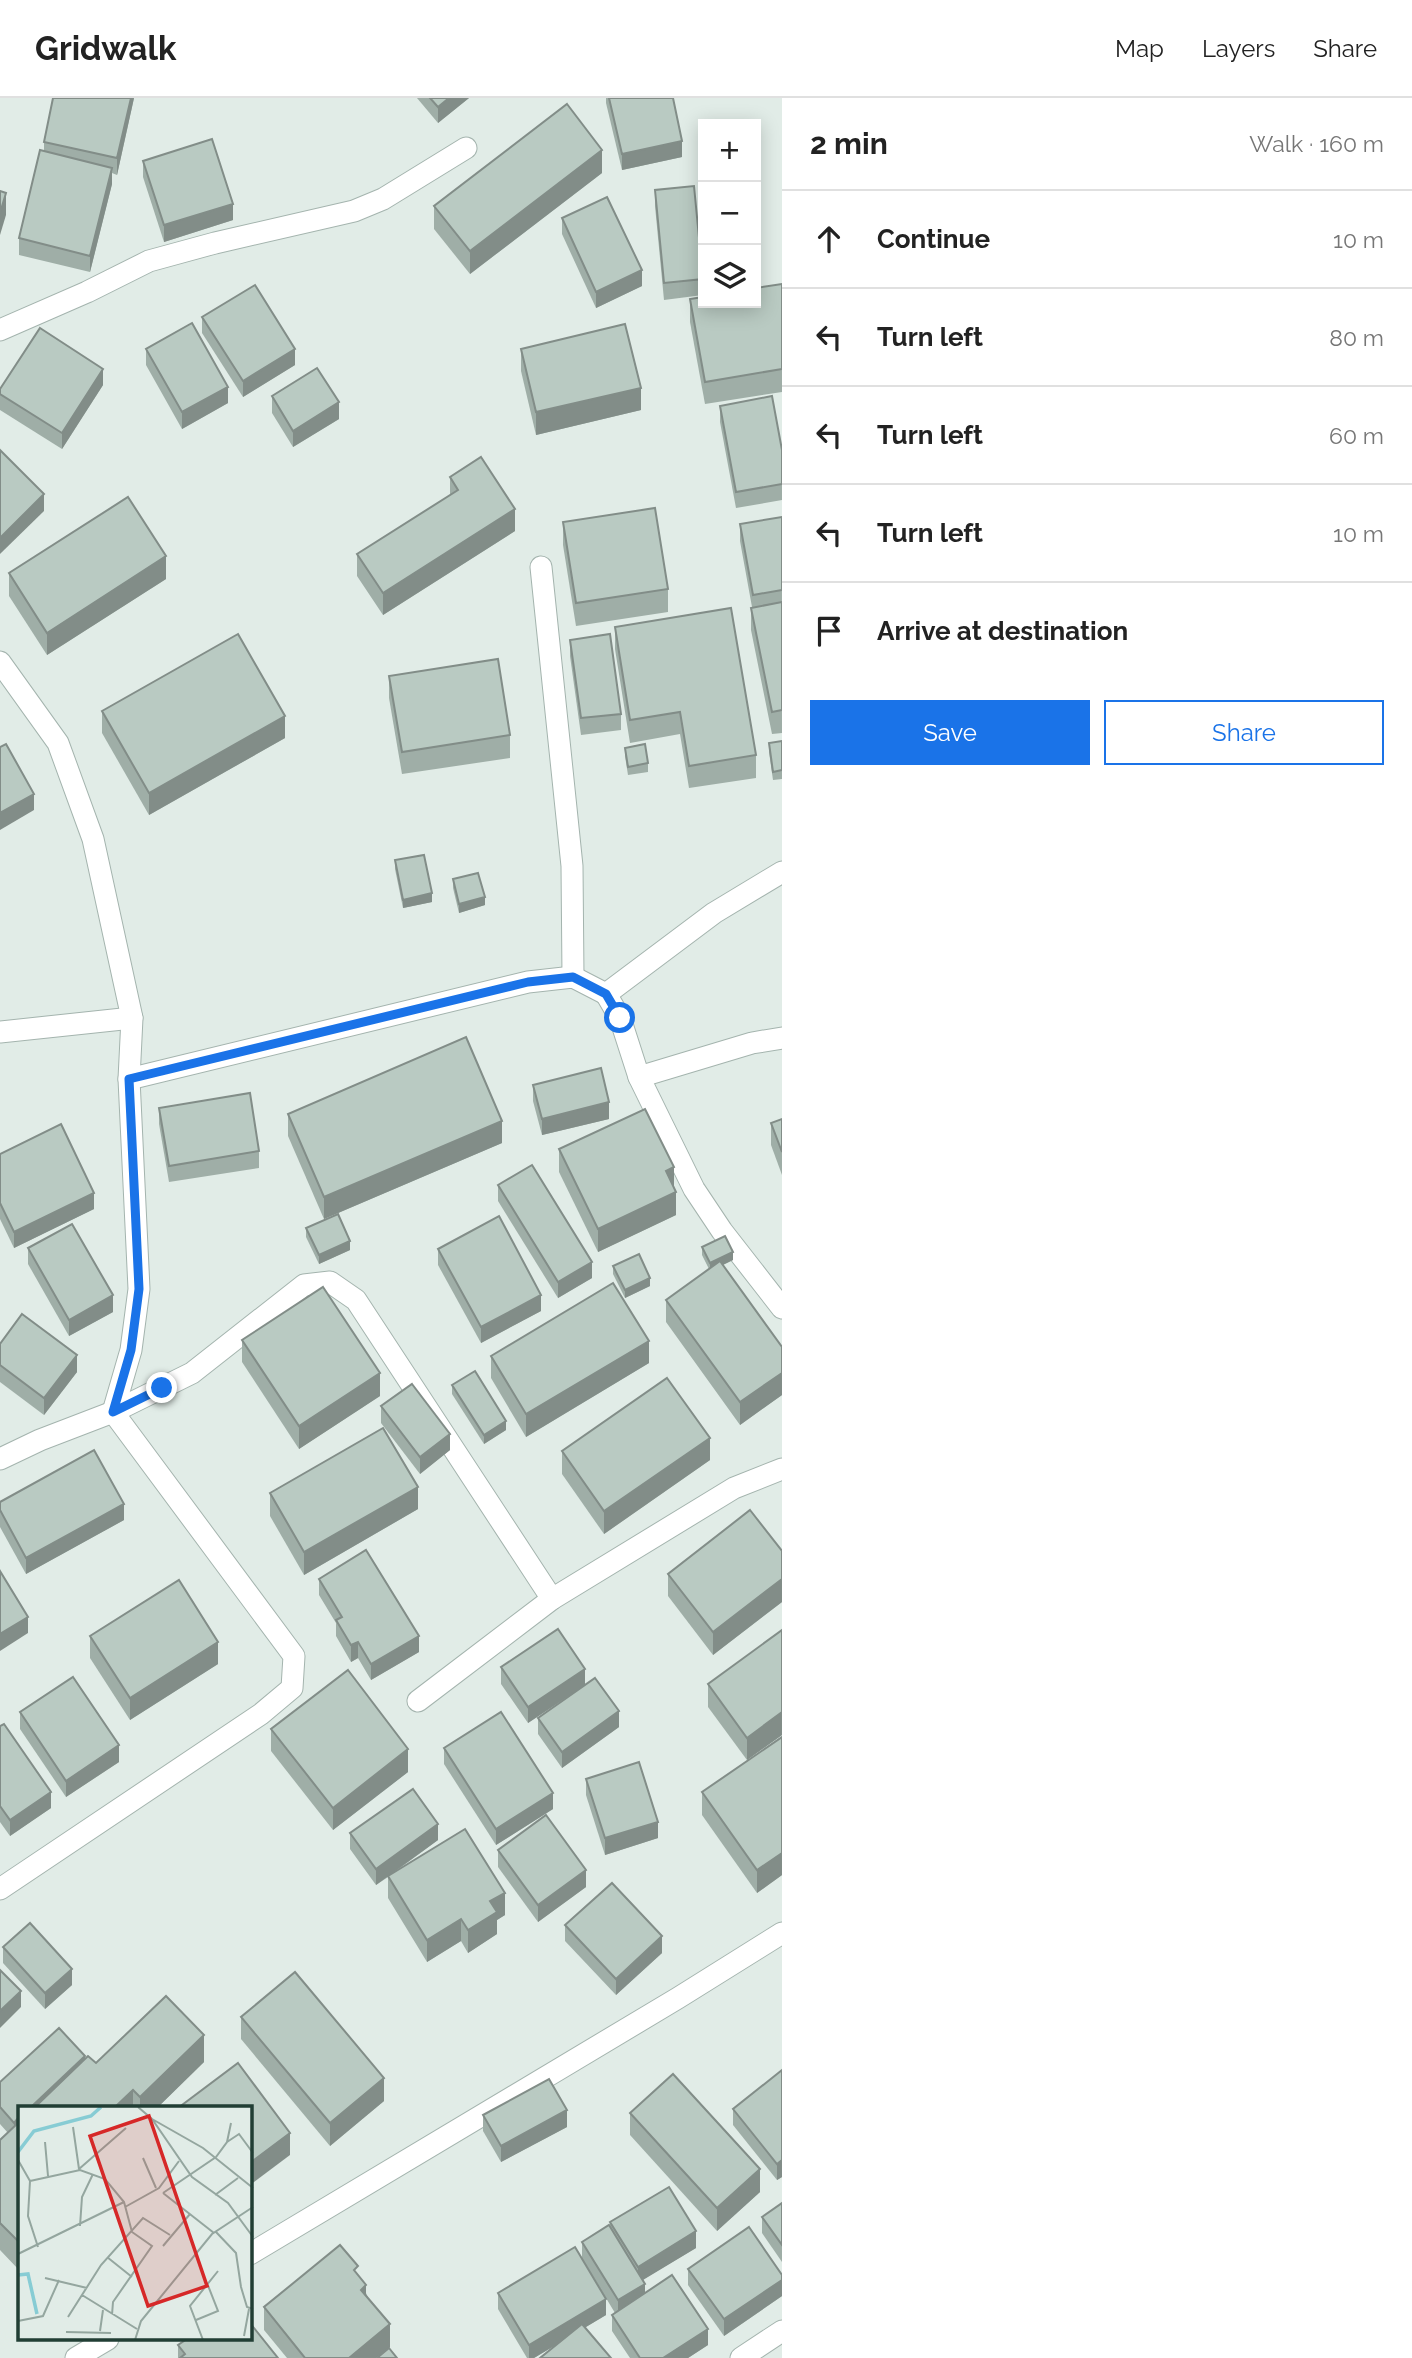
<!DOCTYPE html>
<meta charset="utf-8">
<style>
:root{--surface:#fff;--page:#f2f2f2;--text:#222;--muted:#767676;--line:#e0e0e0;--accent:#1a73e8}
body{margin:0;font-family:Raleway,sans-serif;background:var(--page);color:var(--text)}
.controls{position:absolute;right:21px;top:21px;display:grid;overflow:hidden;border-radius:0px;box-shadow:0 4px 18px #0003}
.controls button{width:63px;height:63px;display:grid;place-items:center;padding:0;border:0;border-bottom:2px solid var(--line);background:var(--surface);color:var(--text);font:35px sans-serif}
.stop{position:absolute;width:21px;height:21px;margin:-16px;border:5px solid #1a73e8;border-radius:50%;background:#fff}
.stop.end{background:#1a73e8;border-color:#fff;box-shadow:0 2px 7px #0008}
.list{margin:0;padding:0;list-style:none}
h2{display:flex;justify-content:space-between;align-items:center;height:91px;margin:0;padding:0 28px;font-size:30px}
h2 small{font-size:23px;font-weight:400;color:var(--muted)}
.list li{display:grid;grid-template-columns:46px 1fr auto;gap:21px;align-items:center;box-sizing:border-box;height:98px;padding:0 28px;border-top:2px solid var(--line)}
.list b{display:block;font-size:26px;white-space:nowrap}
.list em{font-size:23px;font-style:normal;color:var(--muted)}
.actions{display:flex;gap:14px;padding:21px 28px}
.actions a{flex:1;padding:16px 0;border:2px solid var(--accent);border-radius:0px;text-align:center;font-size:24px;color:var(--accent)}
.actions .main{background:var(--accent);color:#fff}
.icon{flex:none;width:38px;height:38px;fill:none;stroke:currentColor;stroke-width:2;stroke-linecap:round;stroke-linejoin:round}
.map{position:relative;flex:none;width:782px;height:2260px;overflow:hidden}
header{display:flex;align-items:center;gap:42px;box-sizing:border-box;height:98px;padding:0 35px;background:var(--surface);border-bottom:2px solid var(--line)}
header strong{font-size:33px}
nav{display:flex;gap:38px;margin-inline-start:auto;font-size:24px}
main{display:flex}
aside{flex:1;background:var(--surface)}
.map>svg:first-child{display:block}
</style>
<header>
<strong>Gridwalk</strong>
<nav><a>Map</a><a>Layers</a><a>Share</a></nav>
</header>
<main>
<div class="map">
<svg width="782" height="2260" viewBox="0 0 782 2260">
<rect width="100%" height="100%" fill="#e1ece7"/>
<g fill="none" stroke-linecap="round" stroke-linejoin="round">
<defs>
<g id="minor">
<polyline points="0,232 87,194 149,163 215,145 354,113 383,101 466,50"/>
<polyline points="541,469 572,768 573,879"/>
<polyline points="0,564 58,645 93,741 132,920 129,981 139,1191 131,1252 113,1314 294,1558 292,1590 261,1616 0,1791"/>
<polyline points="606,896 620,920 639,979 694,1091 722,1133 782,1210"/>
<polyline points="0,934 132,920"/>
<polyline points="639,979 752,945 782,940"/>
<polyline points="129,981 528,884 573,879 606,896 714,815 782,774"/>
<polyline points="0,1361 40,1342 113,1314 192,1275 304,1187 330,1184 356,1202 552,1501"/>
<polyline points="418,1603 552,1501 734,1390 782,1371"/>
<polyline points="250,2156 678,1900 782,1835"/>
<polyline points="76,2260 108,2241"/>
<polyline points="741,2260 782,2233"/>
</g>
</defs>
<use href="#minor" stroke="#a4b4ae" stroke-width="23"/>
<use href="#minor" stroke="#fff" stroke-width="21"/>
</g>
<g fill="#9faea7">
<polygon points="134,0 117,77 112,75 112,86 90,174 19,157 19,140 44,53 44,44"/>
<polygon points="417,0 469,0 438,25"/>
<polygon points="606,0 673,0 682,59 622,72 606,5"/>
<polygon points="143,63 233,122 164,144 143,79"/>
<polygon points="602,75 470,176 434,131 434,108"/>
<polygon points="655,92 703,178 703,197 664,202 655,108"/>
<polygon points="562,120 642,188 596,210 562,136"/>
<polygon points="782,186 782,294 705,306 690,224 690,201"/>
<polygon points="202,219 295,267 243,299 202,235"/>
<polygon points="146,251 228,305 182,331 146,267"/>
<polygon points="521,251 641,312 536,337 521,273"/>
<polygon points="103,287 62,351 0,312 0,291"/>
<polygon points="272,298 339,321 293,349 272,315"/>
<polygon points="720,308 782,352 782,402 736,410 720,324"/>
<polygon points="450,379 515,433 383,517 357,478 357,456 450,397"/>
<polygon points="782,419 782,635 772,636 751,532 751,510 752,509 740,443 740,426"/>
<polygon points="563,424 668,491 668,514 576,528 563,447"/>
<polygon points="9,475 166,481 47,557 9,498"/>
<polygon points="615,529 756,657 756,680 689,690 680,636 630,645 615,551"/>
<polygon points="570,542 621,616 621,632 581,637 570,558"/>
<polygon points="389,578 510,637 510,660 402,676 389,600"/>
<polygon points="102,613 285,640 149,717 102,635"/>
<polygon points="782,643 782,681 773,682 769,654 769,645"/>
<polygon points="625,650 648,665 648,674 628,677 625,658"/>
<polygon points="395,762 432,804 403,810 395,771"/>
<polygon points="453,781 485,807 459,815 453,790"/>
<polygon points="533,987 609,1021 542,1037 533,1003"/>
<polygon points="159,1010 259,1053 259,1070 169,1084 159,1026"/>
<polygon points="288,1016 502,1045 324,1121 288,1038"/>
<polygon points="782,1021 782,1077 771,1047 771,1025"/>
<polygon points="559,1051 674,1090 676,1117 598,1154 559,1074"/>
<polygon points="0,1056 94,1111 14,1150 0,1121"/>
<polygon points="498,1087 592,1180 558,1200 498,1103"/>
<polygon points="306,1130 350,1152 319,1166 306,1139"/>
<polygon points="702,1149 733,1162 723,1167 782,1249 782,1297 740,1327 666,1224 666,1202 709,1171 702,1157"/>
<polygon points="28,1150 113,1214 69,1238 28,1166"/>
<polygon points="438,1151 541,1213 481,1245 438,1167"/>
<polygon points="613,1168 650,1188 625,1200 613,1176"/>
<polygon points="242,1242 380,1298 299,1351 242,1264"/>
<polygon points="0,1246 77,1274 44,1317 0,1284"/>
<polygon points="491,1258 649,1265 526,1339 491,1280"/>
<polygon points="452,1287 506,1332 484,1346 452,1296"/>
<polygon points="381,1308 450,1352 420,1376 381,1325"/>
<polygon points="562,1353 710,1362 604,1436 562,1376"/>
<polygon points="270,1395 418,1411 304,1477 270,1418"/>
<polygon points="0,1404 124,1422 26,1476 0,1429"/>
<polygon points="782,1453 782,1504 713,1557 668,1498 668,1476"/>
<polygon points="319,1481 419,1554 371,1582 358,1560 351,1564 336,1538 336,1525 319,1497"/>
<polygon points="782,1532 782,1637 747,1662 708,1609 708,1586"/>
<polygon points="90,1538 218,1566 130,1622 90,1560"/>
<polygon points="501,1569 585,1587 619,1629 562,1670 538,1636 538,1620 582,1589 528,1625 501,1586"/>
<polygon points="20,1614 119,1664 66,1699 20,1631"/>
<polygon points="0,1628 51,1710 10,1738 0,1724"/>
<polygon points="271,1631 408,1674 333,1732 271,1653"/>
<polygon points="782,1639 782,1777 757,1795 702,1717 702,1694"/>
<polygon points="444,1650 553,1711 496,1747 444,1666"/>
<polygon points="586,1681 658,1740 605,1757 586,1697"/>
<polygon points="350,1735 438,1742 396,1773 505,1817 497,1822 497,1836 468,1855 461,1843 427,1864 388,1800 388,1779 376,1787 350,1751"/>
<polygon points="498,1752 586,1789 538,1824 498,1769"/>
<polygon points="565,1827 662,1855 616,1897 565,1843"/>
<polygon points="3,1849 72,1887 45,1911 3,1865"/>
<polygon points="241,1919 384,2003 330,2048 241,1941"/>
<polygon points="85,1960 96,1965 204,1964 157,2010 19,2010 19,2172 0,2152 0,2042 8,2035 0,2026 0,1984"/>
<polygon points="782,1972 782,2079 777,2082 733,2027 733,2011"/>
<polygon points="630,2015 760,2094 717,2133 630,2037"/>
<polygon points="483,2017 567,2029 501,2064 483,2033"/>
<polygon points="782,2105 782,2164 762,2135 762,2119"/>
<polygon points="610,2124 696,2150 642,2182 645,2195 708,2247 688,2260 630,2260 612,2233 612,2217 615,2215 582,2160 582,2144 610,2130"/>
<polygon points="688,2171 782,2177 782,2198 724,2238 688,2187"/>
<polygon points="358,2177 390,2249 376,2260 287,2260 264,2232 264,2209"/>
<polygon points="498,2195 606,2217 534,2260 527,2260 498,2211"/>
<polygon points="178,2247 278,2260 178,2260"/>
</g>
<g fill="#828d88">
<polygon points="131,0 134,0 117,77 117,60"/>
<polygon points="449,0 469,0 438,25 438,9"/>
<polygon points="682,43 682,59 622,72 622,56"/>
<polygon points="602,52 602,75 470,176 470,153"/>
<polygon points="112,70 112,86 90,174 90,158"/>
<polygon points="6,95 6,117 0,137 0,115"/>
<polygon points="233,106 233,122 164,144 164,127"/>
<polygon points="642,172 642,188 596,210 596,194"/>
<polygon points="295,251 295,267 243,299 243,283"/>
<polygon points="103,271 103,287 62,351 62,335"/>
<polygon points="228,289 228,305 182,331 182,314"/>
<polygon points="641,290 641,312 536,337 536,314"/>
<polygon points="339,304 339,321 293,349 293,333"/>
<polygon points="44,396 44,413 0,456 0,440"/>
<polygon points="515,411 515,433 383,517 383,495"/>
<polygon points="166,458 166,481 47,557 47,535"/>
<polygon points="285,618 285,640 149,717 149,695"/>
<polygon points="34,696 34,712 0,732 0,715"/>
<polygon points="432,795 432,804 403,810 403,802"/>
<polygon points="485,799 485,807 459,815 459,806"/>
<polygon points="609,1004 609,1021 542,1037 542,1021"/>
<polygon points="502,1023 502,1045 324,1121 324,1099"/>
<polygon points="674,1069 674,1092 666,1073"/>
<polygon points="676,1094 676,1117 598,1154 598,1131"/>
<polygon points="94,1095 94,1111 14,1150 14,1134"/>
<polygon points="350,1143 350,1152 319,1166 319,1157"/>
<polygon points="733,1154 733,1162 710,1173 710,1165"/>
<polygon points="592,1164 592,1180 558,1200 558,1184"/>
<polygon points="650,1180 650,1188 625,1200 625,1192"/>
<polygon points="113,1197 113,1214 69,1238 69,1222"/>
<polygon points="541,1197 541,1213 481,1245 481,1229"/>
<polygon points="649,1243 649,1265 526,1339 526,1316"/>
<polygon points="77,1257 77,1274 44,1317 44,1300"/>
<polygon points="380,1275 380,1298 299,1351 299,1328"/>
<polygon points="782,1275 782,1297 740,1327 740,1304"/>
<polygon points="506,1323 506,1332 484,1346 484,1337"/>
<polygon points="450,1336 450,1352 420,1376 420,1359"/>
<polygon points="710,1340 710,1362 604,1436 604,1413"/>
<polygon points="418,1389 418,1411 304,1477 304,1454"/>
<polygon points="124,1406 124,1422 26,1476 26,1460"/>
<polygon points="782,1481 782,1504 713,1557 713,1534"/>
<polygon points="28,1519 28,1535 0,1553 0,1536"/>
<polygon points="419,1538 419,1554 371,1582 371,1566"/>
<polygon points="218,1544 218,1566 130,1622 130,1600"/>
<polygon points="358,1544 358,1560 351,1564 351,1547"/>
<polygon points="585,1571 585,1587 528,1625 528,1609"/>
<polygon points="619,1613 619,1629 562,1670 562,1654"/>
<polygon points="782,1614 782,1637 747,1662 747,1640"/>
<polygon points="119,1647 119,1664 66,1699 66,1683"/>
<polygon points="408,1651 408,1674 333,1732 333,1710"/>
<polygon points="51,1694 51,1710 10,1738 10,1722"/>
<polygon points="553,1695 553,1711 496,1747 496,1731"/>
<polygon points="658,1724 658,1740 605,1757 605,1740"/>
<polygon points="438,1726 438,1742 376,1787 376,1771"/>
<polygon points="782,1755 782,1777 757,1795 757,1772"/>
<polygon points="586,1772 586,1789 538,1824 538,1807"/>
<polygon points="505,1795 505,1817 497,1822 497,1836 468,1855 468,1832 490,1803"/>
<polygon points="461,1821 461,1843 427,1864 427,1842"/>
<polygon points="662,1838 662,1855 616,1897 616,1881"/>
<polygon points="72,1871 72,1887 45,1911 45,1895"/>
<polygon points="21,1893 21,1909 0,1930 0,1913"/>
<polygon points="204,1937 204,1964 157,2010 140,2010 140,1999"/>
<polygon points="85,1958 85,1974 47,2010 30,2010"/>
<polygon points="384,1980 384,2003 330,2048 330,2025"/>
<polygon points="133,1992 133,2010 114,2010"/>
<polygon points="567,2012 567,2029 501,2064 501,2048"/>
<polygon points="19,2019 19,2036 14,2041 14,2025"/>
<polygon points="290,2035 290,2057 250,2087 250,2065"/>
<polygon points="782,2062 782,2079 777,2082 777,2066"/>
<polygon points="760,2071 760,2094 717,2133 717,2110"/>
<polygon points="696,2133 696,2150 638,2185 638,2169"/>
<polygon points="782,2182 782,2198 724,2238 724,2221"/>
<polygon points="645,2186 645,2202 618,2218 618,2202"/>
<polygon points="366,2187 366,2210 361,2192"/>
<polygon points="606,2201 606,2217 534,2260 529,2260 529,2247"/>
<polygon points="390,2226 390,2249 376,2260 349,2260"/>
<polygon points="708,2231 708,2247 688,2260 663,2260"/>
</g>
<g fill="#b9cac2" stroke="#828d88" stroke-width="2">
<polygon points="53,0 131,0 117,60 44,44"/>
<polygon points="430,0 449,0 438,9"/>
<polygon points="609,0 673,0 682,43 622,56"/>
<polygon points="567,6 602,52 470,153 434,108"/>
<polygon points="212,41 233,106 164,127 143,63"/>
<polygon points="40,52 112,70 90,158 19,140"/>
<polygon points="694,88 703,181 664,185 655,92"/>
<polygon points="0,93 6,95 0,115"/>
<polygon points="607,99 642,172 596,194 562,120"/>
<polygon points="782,186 782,271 705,284 690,201 703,199 703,205 756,205 756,190"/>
<polygon points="255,187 295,251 243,283 202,219"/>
<polygon points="192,225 228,289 182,314 146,251"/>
<polygon points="625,226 641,290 536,314 521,251"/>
<polygon points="40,230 103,271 62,335 0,296 0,291"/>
<polygon points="317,270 339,304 293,333 272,298"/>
<polygon points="772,298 782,352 782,386 736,394 720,308"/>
<polygon points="0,352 44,396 0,440"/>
<polygon points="481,359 515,411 383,495 357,456 458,392 450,379"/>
<polygon points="128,399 166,458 47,535 9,475"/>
<polygon points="655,410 668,491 576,505 563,424"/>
<polygon points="782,419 782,492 753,497 740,426"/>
<polygon points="782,504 782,612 772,614 751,510"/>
<polygon points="731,510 756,657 689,668 680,614 630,622 615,529"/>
<polygon points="238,536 285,618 149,695 102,613"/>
<polygon points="610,536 621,616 581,620 570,542"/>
<polygon points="498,561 510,637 402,654 389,578"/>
<polygon points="782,643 782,672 773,674 769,645"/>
<polygon points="6,646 34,696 0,715 0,649"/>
<polygon points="645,646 648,665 628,669 625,650"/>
<polygon points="424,757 432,795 403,802 395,762"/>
<polygon points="478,775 485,799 459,806 453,781"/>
<polygon points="466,939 502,1023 324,1099 288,1016"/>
<polygon points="601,970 609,1004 542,1021 533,987"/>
<polygon points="250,995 259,1053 169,1068 159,1010"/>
<polygon points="645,1011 674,1069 666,1073 676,1094 598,1131 559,1051"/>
<polygon points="782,1021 782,1054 771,1025"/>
<polygon points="61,1026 94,1095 14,1134 0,1105 0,1056"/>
<polygon points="532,1067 592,1164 558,1184 498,1087"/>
<polygon points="338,1116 350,1143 319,1157 306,1130"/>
<polygon points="499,1118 541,1197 481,1229 438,1151"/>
<polygon points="72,1126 113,1197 69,1222 28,1150"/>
<polygon points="725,1138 733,1154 710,1165 702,1149"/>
<polygon points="639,1156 650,1180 625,1192 613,1168"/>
<polygon points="720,1163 782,1249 782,1275 740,1304 666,1202"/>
<polygon points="613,1185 649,1243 526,1316 491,1258"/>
<polygon points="323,1189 380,1275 299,1328 242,1242"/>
<polygon points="22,1216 77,1257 44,1300 0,1267 0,1246"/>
<polygon points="475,1273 506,1323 484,1337 452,1287"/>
<polygon points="667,1280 710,1340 604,1413 562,1353"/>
<polygon points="412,1286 450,1336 420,1359 381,1308"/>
<polygon points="383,1330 418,1389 304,1454 270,1395"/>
<polygon points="94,1352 124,1406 26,1460 0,1412 0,1404"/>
<polygon points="750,1412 782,1453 782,1481 713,1534 668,1476"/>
<polygon points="366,1452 419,1538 371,1566 358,1544 351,1547 336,1522 342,1519 319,1481"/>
<polygon points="0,1473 28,1519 0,1536"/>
<polygon points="179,1482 218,1544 130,1600 90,1538"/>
<polygon points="558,1531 585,1571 528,1609 501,1569"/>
<polygon points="782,1532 782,1614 747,1640 708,1586"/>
<polygon points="348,1572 408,1651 333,1710 271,1631"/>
<polygon points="73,1579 119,1647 66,1683 20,1614"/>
<polygon points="595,1580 619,1613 562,1654 538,1620"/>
<polygon points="501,1614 553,1695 496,1731 444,1650"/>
<polygon points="4,1626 51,1694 10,1722 0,1708 0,1628"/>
<polygon points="782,1639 782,1755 757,1772 702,1694"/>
<polygon points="639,1664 658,1724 605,1740 586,1681"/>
<polygon points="413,1691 438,1726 376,1771 350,1735"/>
<polygon points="546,1717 586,1772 538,1807 498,1752"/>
<polygon points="465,1731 505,1795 490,1803 497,1814 468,1832 461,1821 427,1842 388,1778"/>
<polygon points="612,1785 662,1838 616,1881 565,1827"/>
<polygon points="30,1825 72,1871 45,1895 3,1849"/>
<polygon points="0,1872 21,1893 0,1913"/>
<polygon points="295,1874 384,1980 330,2025 241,1919"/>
<polygon points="166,1898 204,1937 140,1999 133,1992 114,2010 34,2010 88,1958 96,1965"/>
<polygon points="59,1930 85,1958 30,2010 19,2010 19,2019 14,2025 0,2009 0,1984"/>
<polygon points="238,1965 290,2035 250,2065 250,2010 178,2010"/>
<polygon points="782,1972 782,2062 777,2066 733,2011"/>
<polygon points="673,1976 760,2071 717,2110 630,2015"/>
<polygon points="549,1981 567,2012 501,2048 483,2017"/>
<polygon points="19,2024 19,2144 0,2125 0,2042"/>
<polygon points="669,2089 696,2133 638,2169 610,2124"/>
<polygon points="782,2105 782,2147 762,2119"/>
<polygon points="609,2127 645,2186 618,2202 582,2144"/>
<polygon points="749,2129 782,2177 782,2182 724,2221 688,2171"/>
<polygon points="340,2147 358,2168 354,2172 366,2187 361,2192 390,2226 349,2260 305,2260 264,2209"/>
<polygon points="575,2149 606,2201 529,2247 498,2195"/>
<polygon points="672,2177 708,2231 663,2260 640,2260 612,2217"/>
<polygon points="250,2225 278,2260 180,2260 185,2256 178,2247 187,2241 250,2241"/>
<polygon points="582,2226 611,2260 540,2260"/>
<polygon points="389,2250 397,2260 377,2260"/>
</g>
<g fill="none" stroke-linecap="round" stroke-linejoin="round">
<polyline stroke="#1a73e8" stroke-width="9" points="162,1290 113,1314 131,1252 139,1191 129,981 528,884 573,879 606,896 620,920"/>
</g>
<g transform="translate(18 2008)">
<rect width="234" height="234" fill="#e1ece7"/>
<path fill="none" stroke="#87ccd4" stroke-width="3.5" d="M 0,46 L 16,25 L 73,10 L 83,1M 0,169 L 10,168 L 19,208"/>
<path fill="none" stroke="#94a69f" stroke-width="2" d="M 120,1 L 134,13 L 174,71 L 210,97 L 235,131M 134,13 L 185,42 L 235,82M 55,21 L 61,63M 27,36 L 30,70M 209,36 L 221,28 L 235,47M 125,52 L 138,82M 0,54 L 12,75 L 10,110 L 20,141M 61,63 L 108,22M 12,75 L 62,64 L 87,73 L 106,96 L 114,126 L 134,140 L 95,196 L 94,209M 145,87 L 198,51 L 209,36 L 213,17M 145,87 L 196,127M 197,89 L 220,72M 107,101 L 141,82 L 161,55M 62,120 L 64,91 L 75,68M 198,126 L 218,147 L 223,181 L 229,201 L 235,203M 145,140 L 172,108M 0,148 L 106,96M 89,151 L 114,171M 27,172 L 69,182M 64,189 L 119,223M 50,211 L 83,159 L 125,112 L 152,129M 178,214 L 200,205 L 189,177M 0,215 L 25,210 L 41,174M 82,225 L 85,204M 48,226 L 93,227M 226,230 L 231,203M 117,234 L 123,215 L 194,128 L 235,101M 185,234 L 172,200 L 200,165"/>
<path fill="#d62828" fill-opacity="0.15" stroke="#d62828" stroke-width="3.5" d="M 131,10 L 189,180 L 130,200 L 72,30 Z"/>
<rect width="234" height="234" fill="none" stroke="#213e34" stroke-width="3.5"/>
</g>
</svg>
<div class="controls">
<button>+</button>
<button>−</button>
<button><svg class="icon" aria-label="layers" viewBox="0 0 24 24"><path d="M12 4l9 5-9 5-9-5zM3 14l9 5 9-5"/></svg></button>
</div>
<div class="stop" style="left:620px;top:920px"></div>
<div class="stop end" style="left:162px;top:1290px"></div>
</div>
<aside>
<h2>2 min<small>Walk · 160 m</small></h2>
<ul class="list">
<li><svg class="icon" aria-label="ahead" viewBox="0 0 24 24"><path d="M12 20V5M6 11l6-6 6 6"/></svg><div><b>Continue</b></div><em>10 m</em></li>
<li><svg class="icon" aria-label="left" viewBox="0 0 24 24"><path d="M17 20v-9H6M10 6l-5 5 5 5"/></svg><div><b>Turn left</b></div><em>80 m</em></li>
<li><svg class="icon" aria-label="left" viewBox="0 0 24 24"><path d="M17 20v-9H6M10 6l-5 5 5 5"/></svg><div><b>Turn left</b></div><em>60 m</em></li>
<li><svg class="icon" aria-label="left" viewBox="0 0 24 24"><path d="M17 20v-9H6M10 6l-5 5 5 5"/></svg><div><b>Turn left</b></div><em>10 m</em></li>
<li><svg class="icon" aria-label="arrive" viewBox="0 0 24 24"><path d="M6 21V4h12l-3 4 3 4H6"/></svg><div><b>Arrive at destination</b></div></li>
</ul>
<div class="actions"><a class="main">Save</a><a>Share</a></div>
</aside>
</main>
